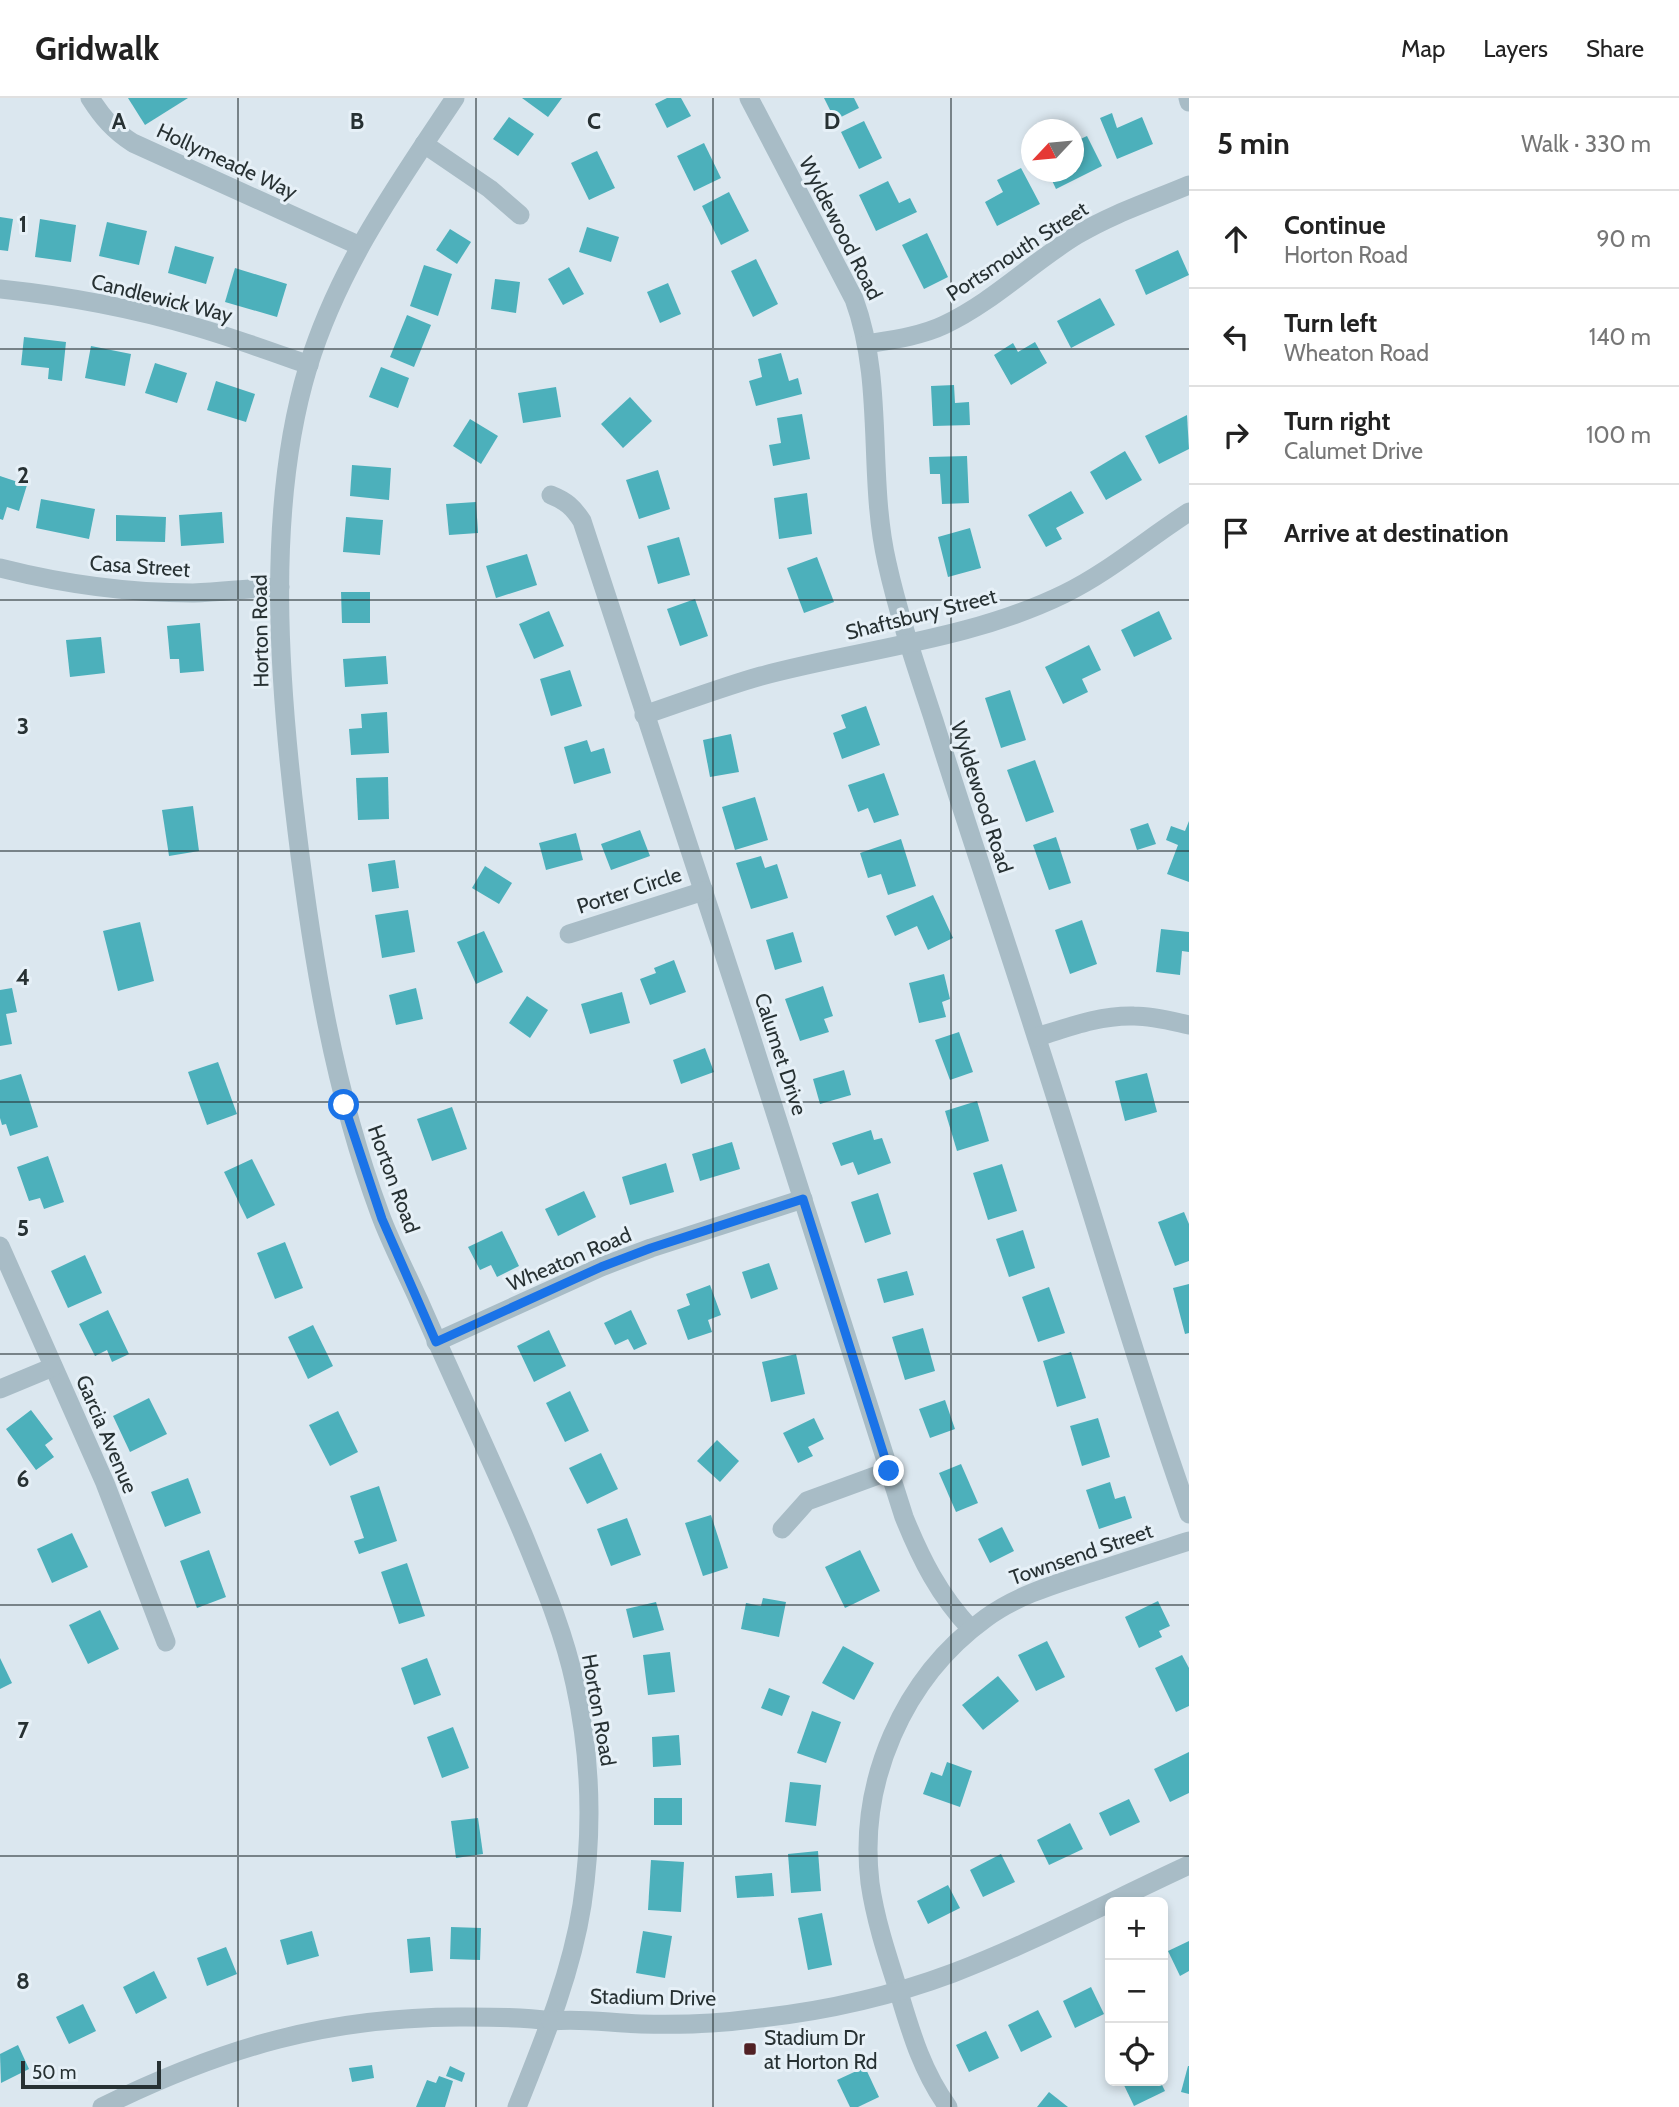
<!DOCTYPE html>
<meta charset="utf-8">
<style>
:root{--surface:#fff;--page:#f2f2f2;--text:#222;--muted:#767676;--line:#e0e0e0}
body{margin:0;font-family:Cabin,sans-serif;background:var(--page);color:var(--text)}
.controls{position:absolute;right:21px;bottom:21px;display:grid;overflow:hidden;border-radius:10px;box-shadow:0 4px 10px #0003}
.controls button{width:63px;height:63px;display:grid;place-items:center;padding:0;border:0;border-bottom:2px solid var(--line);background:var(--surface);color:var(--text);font:35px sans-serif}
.compass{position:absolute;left:1021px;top:21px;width:63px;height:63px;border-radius:50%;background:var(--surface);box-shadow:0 4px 10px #0003;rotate:244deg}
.scale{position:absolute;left:21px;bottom:18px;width:140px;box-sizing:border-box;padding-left:7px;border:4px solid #273133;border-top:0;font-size:19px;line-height:24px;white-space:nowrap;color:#273133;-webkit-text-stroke:5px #e6f0f7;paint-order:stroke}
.stop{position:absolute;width:21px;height:21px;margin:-16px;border:5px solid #1a73e8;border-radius:50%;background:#fff}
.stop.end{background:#1a73e8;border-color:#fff;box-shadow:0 2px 7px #0008}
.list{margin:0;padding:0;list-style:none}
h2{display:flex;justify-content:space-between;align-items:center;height:91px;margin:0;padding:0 28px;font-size:30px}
h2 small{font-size:23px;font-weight:400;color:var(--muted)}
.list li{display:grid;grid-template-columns:46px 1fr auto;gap:21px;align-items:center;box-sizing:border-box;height:98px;padding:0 28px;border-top:2px solid var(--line)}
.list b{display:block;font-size:26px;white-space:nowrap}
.list p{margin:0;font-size:23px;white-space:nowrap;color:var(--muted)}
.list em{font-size:23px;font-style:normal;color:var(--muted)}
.icon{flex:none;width:38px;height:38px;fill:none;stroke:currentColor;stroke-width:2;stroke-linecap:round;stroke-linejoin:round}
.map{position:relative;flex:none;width:1189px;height:2009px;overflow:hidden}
header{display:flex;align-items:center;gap:42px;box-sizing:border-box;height:98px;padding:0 35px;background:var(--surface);border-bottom:2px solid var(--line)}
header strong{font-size:33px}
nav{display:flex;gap:38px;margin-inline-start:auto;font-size:24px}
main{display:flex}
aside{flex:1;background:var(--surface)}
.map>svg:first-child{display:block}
</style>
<header>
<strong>Gridwalk</strong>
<nav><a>Map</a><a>Layers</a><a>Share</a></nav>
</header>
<main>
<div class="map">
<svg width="1189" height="2009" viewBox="0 0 1189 2009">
<rect width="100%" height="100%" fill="#dbe7ef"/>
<g fill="#4cb0bb">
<polygon points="128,0 188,0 145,27"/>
<polygon points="522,0 562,0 548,19"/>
<polygon points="667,0 681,0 691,18 667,30 655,6"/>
<polygon points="824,0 854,0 859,10 835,22"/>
<polygon points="1112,15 1117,30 1142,19 1153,46 1117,61 1100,20"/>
<polygon points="509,19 534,36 518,58 493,41"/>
<polygon points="864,23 882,60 859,71 841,34"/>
<polygon points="1087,38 1102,68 1056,91 1048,74 1074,74 1074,44"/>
<polygon points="704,45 721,80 694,93 677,58"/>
<polygon points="597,53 615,90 589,102 571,65"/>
<polygon points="1021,70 1040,106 997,128 985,104 1003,94 997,82"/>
<polygon points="888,83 899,105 910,100 917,114 876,133 859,97"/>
<polygon points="729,94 749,133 721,147 702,108"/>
<polygon points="0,119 13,121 8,153 0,152"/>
<polygon points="40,121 76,127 71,164 35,159"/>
<polygon points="107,124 147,133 139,167 99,158"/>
<polygon points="587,129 619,139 611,164 579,154"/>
<polygon points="450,131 471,144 457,166 436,152"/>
<polygon points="927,135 948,179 924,191 902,147"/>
<polygon points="175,148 214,159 206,186 168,175"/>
<polygon points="1178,152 1189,177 1146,197 1135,172"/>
<polygon points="756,161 778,206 753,219 731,173"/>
<polygon points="424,167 452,176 438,218 410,208"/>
<polygon points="569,169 584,196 563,207 548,181"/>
<polygon points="235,170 287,186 277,219 225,204"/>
<polygon points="495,181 520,184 516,215 491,211"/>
<polygon points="668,185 681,216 660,225 647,194"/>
<polygon points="1100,200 1115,227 1071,250 1057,223"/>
<polygon points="407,217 431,227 414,269 390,259"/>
<polygon points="24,239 66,244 62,283 48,281 49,270 21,267"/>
<polygon points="1035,244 1047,265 1011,287 994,257 1013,245 1018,254"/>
<polygon points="91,248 131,256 125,288 85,280"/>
<polygon points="781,255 789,283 798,280 802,296 756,308 749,283 762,279 758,261"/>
<polygon points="155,265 187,275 177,305 145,295"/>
<polygon points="381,269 409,280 398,310 369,299"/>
<polygon points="216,283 255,296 246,324 207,312"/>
<polygon points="954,287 955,305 969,304 970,327 933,328 931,288"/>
<polygon points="556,289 561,319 523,325 518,295"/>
<polygon points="630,299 652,323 623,350 601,326"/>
<polygon points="802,316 810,361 773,368 769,347 781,345 777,320"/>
<polygon points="1187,317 1189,351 1159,366 1145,338"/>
<polygon points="470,321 498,338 481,366 453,348"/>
<polygon points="1125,353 1142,382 1106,402 1090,374"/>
<polygon points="967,358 969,405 942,406 940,376 930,376 929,359"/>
<polygon points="352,367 391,370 389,402 350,398"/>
<polygon points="658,372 670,411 639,421 626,382"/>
<polygon points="0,378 27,387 19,413 7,409 3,422 0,421"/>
<polygon points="1071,393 1084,415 1056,430 1062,441 1046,449 1028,417"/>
<polygon points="807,395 812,436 779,441 774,400"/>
<polygon points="41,401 95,411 89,441 36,430"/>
<polygon points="476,404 478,435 449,437 446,406"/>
<polygon points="222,414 224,445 181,448 179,417"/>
<polygon points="116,417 166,419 165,444 116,443"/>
<polygon points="346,419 383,422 380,457 343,454"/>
<polygon points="970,430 981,470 948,479 938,439"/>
<polygon points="679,439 690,477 658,486 647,448"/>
<polygon points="527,456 537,487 496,500 486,468"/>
<polygon points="817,459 834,504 804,515 787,470"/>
<polygon points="341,494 370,494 370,525 342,525"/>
<polygon points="695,501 708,538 680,548 667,511"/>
<polygon points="549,513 564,548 534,561 519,526"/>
<polygon points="1159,513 1172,541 1134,559 1121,532"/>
<polygon points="200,525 204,573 180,575 179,561 170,561 167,528"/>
<polygon points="101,539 105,575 70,579 66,542"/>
<polygon points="1089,547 1101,572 1082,581 1088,594 1063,606 1045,569"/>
<polygon points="386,558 388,586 345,589 343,561"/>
<polygon points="570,572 582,608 551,618 540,581"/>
<polygon points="1010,592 1026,642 1001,650 985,600"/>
<polygon points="866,608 880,647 842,661 833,635 846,630 841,617"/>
<polygon points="387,614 389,655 351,657 349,631 362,630 361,616"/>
<polygon points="731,636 739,674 710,679 703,642"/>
<polygon points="587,642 591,654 604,650 611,675 574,686 564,649"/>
<polygon points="1035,662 1054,714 1026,724 1007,672"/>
<polygon points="884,675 899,717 874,725 868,710 858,714 848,687"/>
<polygon points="388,679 389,721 358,722 356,680"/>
<polygon points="755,699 768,742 735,752 722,709"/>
<polygon points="193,708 199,753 169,758 162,712"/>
<polygon points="1189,723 1189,784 1167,776 1178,747 1166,742 1171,728 1185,733"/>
<polygon points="1148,725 1156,746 1137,752 1130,731"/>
<polygon points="640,732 650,758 611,772 601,746"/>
<polygon points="576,735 583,762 546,772 539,745"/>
<polygon points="1056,739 1071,785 1049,792 1033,747"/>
<polygon points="901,741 916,788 888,797 881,776 868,780 860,755"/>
<polygon points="761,758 765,770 777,766 788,800 751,811 736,765"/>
<polygon points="395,762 399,790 372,794 368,766"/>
<polygon points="485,768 512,785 499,806 472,790"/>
<polygon points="933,797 953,840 928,852 917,828 895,838 886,818"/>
<polygon points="408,812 415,854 382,860 375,817"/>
<polygon points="1082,822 1097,866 1070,876 1055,832"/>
<polygon points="140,824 154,883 118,893 103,833"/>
<polygon points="1161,831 1189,834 1189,854 1182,853 1180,877 1156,874"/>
<polygon points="484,833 503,874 476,886 457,844"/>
<polygon points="793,834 802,864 775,872 766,842"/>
<polygon points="674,862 686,894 650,907 640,881 656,875 654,870"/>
<polygon points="944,876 950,901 942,904 946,919 919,925 909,885"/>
<polygon points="823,888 833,918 824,921 829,934 800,943 785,901"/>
<polygon points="12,890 17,914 6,916 12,946 0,948 0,892"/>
<polygon points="416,890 423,921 396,927 389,897"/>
<polygon points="622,894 630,925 590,936 581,906"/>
<polygon points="527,898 548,912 530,940 509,925"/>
<polygon points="959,934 973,974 950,982 935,942"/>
<polygon points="705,950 714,974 681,986 673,962"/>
<polygon points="218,964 237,1016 207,1027 188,974"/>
<polygon points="844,972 851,997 820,1006 813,981"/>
<polygon points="1147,975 1157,1014 1125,1023 1115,983"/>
<polygon points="21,976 38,1029 10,1038 6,1026 2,1027 0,1020 0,982"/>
<polygon points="977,1003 989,1043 957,1053 945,1013"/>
<polygon points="452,1009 467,1051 432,1063 417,1021"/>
<polygon points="871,1032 874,1042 882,1040 891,1065 858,1077 853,1064 841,1068 832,1045"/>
<polygon points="732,1044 740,1071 700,1083 692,1056"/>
<polygon points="48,1058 64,1104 44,1111 40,1100 29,1103 17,1069"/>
<polygon points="252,1061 275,1107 247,1121 224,1074"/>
<polygon points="666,1065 674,1094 630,1107 622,1079"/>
<polygon points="1002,1066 1017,1113 988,1122 973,1075"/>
<polygon points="584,1093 596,1119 558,1138 545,1111"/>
<polygon points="878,1095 891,1136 865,1145 851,1104"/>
<polygon points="1184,1114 1189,1126 1189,1163 1175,1168 1158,1124"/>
<polygon points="1023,1132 1035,1170 1009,1179 996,1141"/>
<polygon points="502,1133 519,1168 497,1179 491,1167 480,1172 468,1149"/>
<polygon points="285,1144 303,1190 275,1201 257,1155"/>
<polygon points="85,1157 102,1195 68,1210 51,1173"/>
<polygon points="769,1165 778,1191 751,1201 742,1174"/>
<polygon points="907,1173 914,1197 884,1205 877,1181"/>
<polygon points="1189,1186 1189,1235 1185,1236 1173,1190"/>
<polygon points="710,1187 721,1217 708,1222 712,1234 688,1242 677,1212 690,1207 686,1196"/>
<polygon points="1049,1189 1065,1235 1038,1244 1022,1199"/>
<polygon points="108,1212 129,1256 112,1264 107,1252 95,1258 79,1226"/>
<polygon points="631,1212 647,1246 634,1252 628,1241 615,1247 604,1225"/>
<polygon points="313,1227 333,1268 308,1281 288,1239"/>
<polygon points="923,1230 935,1273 905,1282 892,1239"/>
<polygon points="549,1232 566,1268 534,1284 517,1248"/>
<polygon points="1071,1254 1086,1300 1057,1309 1043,1263"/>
<polygon points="796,1256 805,1296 771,1304 762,1264"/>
<polygon points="570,1293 589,1333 565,1344 546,1305"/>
<polygon points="149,1300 167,1336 130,1354 113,1318"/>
<polygon points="945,1302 955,1331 930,1340 919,1311"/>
<polygon points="31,1312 53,1341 45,1347 54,1359 36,1372 6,1331"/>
<polygon points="338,1313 358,1354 330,1368 309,1327"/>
<polygon points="814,1320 824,1341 808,1349 813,1358 798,1365 783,1335"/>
<polygon points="1098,1320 1110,1359 1082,1368 1070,1328"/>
<polygon points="717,1342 739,1363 720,1384 697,1363"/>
<polygon points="601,1355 618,1391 587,1406 569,1370"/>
<polygon points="961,1366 978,1405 956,1414 939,1375"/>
<polygon points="188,1380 201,1415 165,1429 151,1394"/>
<polygon points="1110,1384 1115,1401 1125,1398 1132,1420 1099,1431 1086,1392"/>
<polygon points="379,1388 397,1443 359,1456 354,1443 364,1440 350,1398"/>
<polygon points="711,1417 728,1470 703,1478 685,1425"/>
<polygon points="627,1420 641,1457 611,1468 597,1431"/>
<polygon points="1002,1429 1014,1453 990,1465 978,1441"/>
<polygon points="72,1435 88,1469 52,1485 37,1451"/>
<polygon points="209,1452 226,1499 197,1510 180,1463"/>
<polygon points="860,1452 880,1493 845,1510 825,1469"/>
<polygon points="407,1465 425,1518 399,1526 381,1474"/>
<polygon points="763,1500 786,1504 779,1539 741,1531 746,1505 761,1508"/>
<polygon points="1158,1503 1170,1528 1159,1533 1162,1539 1139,1550 1125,1519"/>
<polygon points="656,1504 664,1532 633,1540 626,1511"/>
<polygon points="100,1512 119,1551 88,1566 69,1527"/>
<polygon points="1047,1543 1065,1579 1036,1593 1018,1557"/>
<polygon points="843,1548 874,1565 854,1602 822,1585"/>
<polygon points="670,1554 675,1594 648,1597 643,1557"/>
<polygon points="1182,1557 1189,1570 1189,1608 1176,1614 1155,1570"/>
<polygon points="0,1560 12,1585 0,1591"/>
<polygon points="427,1560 441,1597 414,1607 401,1570"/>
<polygon points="998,1578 1019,1603 983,1632 962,1607"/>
<polygon points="769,1590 790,1598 782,1618 761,1610"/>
<polygon points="812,1613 841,1624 826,1665 797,1655"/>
<polygon points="453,1629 469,1670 442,1680 427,1639"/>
<polygon points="679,1637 681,1667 653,1669 652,1639"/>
<polygon points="1189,1654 1189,1695 1170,1704 1154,1671"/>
<polygon points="947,1664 972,1673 960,1709 923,1696 931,1674 942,1678"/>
<polygon points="790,1684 821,1687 816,1728 785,1724"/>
<rect x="654" y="1700" width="28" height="27"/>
<polygon points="1129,1701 1140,1724 1110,1738 1099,1715"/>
<polygon points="478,1720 483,1756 456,1760 451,1723"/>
<polygon points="1070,1725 1083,1751 1049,1767 1037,1742"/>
<polygon points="818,1753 821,1793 791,1795 788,1756"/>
<polygon points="1001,1756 1015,1784 983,1799 970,1772"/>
<polygon points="651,1762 684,1764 681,1814 648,1812"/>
<polygon points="772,1775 774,1798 737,1800 735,1778"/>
<polygon points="948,1787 960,1810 928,1826 917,1803"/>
<polygon points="822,1815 832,1867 808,1872 798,1820"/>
<polygon points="451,1829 481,1830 480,1862 450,1861"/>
<polygon points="312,1833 319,1858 287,1867 280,1842"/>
<polygon points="643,1833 672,1838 665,1880 636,1875"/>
<polygon points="430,1839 433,1873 410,1875 407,1841"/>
<polygon points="1189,1843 1189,1873 1180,1878 1168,1853"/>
<polygon points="226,1849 237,1876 207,1888 197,1860"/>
<polygon points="154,1873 167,1900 136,1916 123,1889"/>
<polygon points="1091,1889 1104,1916 1075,1930 1063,1903"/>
<polygon points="83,1906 96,1933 69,1946 56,1919"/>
<polygon points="1038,1912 1052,1939 1021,1954 1008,1927"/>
<polygon points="986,1933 999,1960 969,1974 956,1947"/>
<polygon points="18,1947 29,1971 1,1985 0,1956"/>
<polygon points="372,1967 374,1980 352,1984 349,1970"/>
<polygon points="450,1968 465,1975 462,1984 446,1978"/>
<polygon points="1188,1968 1189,1968 1189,1996 1181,1994"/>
<polygon points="865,1969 879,1999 858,2009 850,2009 837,1982"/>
<polygon points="439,1978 453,1983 445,2009 416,2009 427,1982 436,1985"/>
<polygon points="1122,1983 1160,1983 1165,1993 1134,2008"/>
<polygon points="1049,1994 1068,2009 1037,2009"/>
</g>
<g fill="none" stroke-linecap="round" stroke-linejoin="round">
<g stroke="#a8bcc6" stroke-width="19">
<path d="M 90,0 C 102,19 114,33 133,45 L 360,148"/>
<path d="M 749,0 L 854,201 C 885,285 867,378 887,465 C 899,519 917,571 934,623 C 967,729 1003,833 1036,938 C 1088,1097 1133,1258 1189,1416"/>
<polyline points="1188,0 1189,4"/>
<polyline points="424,46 490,91 520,117"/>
<path d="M 0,191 C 67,198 132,210 196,229 C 234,240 272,254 309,267"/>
<path d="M 867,246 C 891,242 921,238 944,227 C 993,204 1031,165 1077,137 C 1112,116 1151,103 1189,87"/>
<path d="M 551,397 C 566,403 573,409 582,423 L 746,923 L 904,1419 C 921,1461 939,1497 971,1531"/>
<path d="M 0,470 C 63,486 127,495 193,495 C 222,494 251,490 280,489"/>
<path d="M 644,617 C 683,604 722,589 761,578 C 861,551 970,542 1064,496 C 1109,474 1147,441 1189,414"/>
<polyline points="569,836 704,793"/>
<path d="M 1037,939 C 1069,929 1100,917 1134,918 C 1153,918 1171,923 1189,927"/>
<polyline points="0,1148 105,1385 166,1544"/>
<polyline points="436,1244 601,1169 651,1150 803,1101"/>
<polyline points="0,1291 53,1269"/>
<polyline points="782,1431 807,1403 889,1373"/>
<path d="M 102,2009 C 224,1949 330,1918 466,1919 C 495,1919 523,1919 551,1923"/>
<path d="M 948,2009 C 921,1972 910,1931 897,1888 C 886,1854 875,1820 870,1785 C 858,1684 903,1580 986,1520 C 1017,1497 1056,1486 1093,1474 C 1125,1464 1157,1453 1189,1443"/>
</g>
<g stroke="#a8bcc6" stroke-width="19">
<path d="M 455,0 C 397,87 339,168 308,269 C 265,411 279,588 297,733 C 313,864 334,992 380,1116 C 391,1146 406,1174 419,1203 C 453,1281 490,1358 523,1436 C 543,1485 564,1534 575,1586 C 591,1659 593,1734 582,1807 C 571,1877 543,1944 517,2009"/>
<path d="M 551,1923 C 583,1920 609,1925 641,1926 C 678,1927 716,1926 752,1921 C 820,1914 889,1899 953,1875 C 1034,1844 1111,1803 1189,1767"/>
</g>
</g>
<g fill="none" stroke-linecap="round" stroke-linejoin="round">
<polyline stroke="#1a73e8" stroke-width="9" points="344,1007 382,1121 436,1244 601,1169 651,1150 803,1101 889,1373"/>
</g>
<path fill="none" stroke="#273133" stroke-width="2" stroke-opacity="0.55" d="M 238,0 L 238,2009M 476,0 L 476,2009M 713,0 L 713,2009M 951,0 L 951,2009M 0,251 L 1189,251M 0,502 L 1189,502M 0,753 L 1189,753M 0,1004 L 1189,1004M 0,1256 L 1189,1256M 0,1507 L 1189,1507M 0,1758 L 1189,1758"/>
<rect fill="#512124" stroke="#e6f0f7" stroke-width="2.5" x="743" y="1944" width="14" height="14" rx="3.5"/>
<g text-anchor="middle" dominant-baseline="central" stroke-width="6" stroke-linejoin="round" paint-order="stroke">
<g font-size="21" fill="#273133" stroke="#e6f0f7">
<text transform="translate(227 63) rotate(25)">Hollymeade Way</text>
<text transform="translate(841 130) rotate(63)">Wyldewood Road</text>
<text transform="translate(1017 153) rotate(-33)">Portsmouth Street</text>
<text transform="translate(162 200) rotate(14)">Candlewick Way</text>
<text transform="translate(140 468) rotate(4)">Casa Street</text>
<text transform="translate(921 516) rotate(-14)">Shaftsbury Street</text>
<text transform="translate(260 533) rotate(-91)">Horton Road</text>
<text transform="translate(982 699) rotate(72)">Wyldewood Road</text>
<text transform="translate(629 792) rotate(-18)">Porter Circle</text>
<text transform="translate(781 956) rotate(72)">Calumet Drive</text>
<text transform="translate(394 1081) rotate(70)">Horton Road</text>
<text transform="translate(569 1161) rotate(-23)">Wheaton Road</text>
<text transform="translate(107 1336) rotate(67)">Garcia Avenue</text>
<text transform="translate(1081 1456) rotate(-19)">Townsend Street</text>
<text transform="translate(599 1612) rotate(80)">Horton Road</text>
<text transform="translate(653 1899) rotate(1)">Stadium Drive</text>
</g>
<g font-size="21" fill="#273133" stroke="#e6f0f7" text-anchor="start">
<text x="764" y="1939">Stadium Dr<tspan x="764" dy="24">at Horton Rd</tspan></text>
</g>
</g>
<g font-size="23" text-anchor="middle" font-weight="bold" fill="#273133" stroke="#e6f0f7" stroke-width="6" stroke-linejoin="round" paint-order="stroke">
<text x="119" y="31">A</text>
<text x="357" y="31">B</text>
<text x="594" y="31">C</text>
<text x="832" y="31">D</text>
<text x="23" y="134">1</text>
<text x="23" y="385">2</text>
<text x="23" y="636">3</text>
<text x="23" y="887">4</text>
<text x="23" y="1138">5</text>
<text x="23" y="1389">6</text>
<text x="23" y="1640">7</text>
<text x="23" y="1891">8</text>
</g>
</svg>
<div class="controls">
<button>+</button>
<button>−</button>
<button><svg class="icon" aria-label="locate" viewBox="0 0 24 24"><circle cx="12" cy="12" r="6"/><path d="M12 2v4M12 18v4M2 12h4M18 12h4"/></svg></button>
</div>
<svg class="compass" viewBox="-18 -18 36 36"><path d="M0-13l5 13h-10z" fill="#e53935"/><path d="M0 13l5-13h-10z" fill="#767676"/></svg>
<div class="scale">50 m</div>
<div class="stop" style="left:344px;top:1007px"></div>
<div class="stop end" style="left:889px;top:1373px"></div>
</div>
<aside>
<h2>5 min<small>Walk · 330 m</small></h2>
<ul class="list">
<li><svg class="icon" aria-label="ahead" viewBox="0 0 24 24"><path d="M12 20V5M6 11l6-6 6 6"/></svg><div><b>Continue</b><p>Horton Road</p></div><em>90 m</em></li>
<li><svg class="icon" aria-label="left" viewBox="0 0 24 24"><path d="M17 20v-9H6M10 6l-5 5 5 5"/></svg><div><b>Turn left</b><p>Wheaton Road</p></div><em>140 m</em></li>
<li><svg class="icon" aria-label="right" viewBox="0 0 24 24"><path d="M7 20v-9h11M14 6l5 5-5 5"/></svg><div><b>Turn right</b><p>Calumet Drive</p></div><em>100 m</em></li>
<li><svg class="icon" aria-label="arrive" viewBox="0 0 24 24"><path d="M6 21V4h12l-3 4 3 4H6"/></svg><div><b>Arrive at destination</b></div></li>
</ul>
</aside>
</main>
